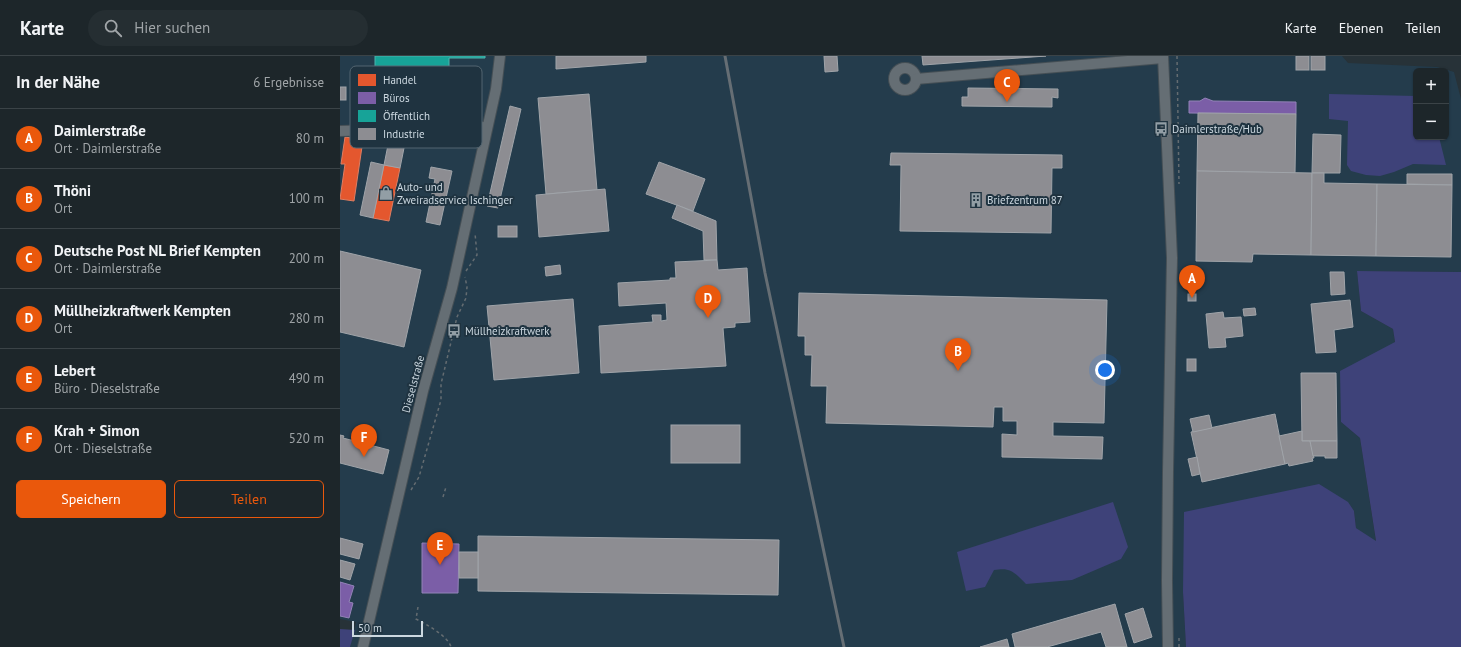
<!DOCTYPE html>
<html lang="de">
<meta charset="utf-8">
<style>
:root{--surface:#1d262a;--page:#252e32;--text:#f1f3f6;--muted:#a0a5a8;--line:#3b4347;--accent:#ea580c}
body{margin:0;font-family:"PT Sans",sans-serif;background:var(--page);color:var(--text)}
.controls{position:absolute;right:12px;top:12px;display:grid;overflow:hidden;border-radius:6px;box-shadow:0 1px 3px #0004}
.controls button{width:36px;height:36px;display:grid;place-items:center;padding:0;border:0;border-bottom:1px solid var(--line);background:var(--surface);color:var(--text);font:20px sans-serif}
.scale{position:absolute;left:12px;bottom:10px;width:71px;box-sizing:border-box;padding-left:4px;border:2px solid #ccd8e0;border-top:0;font-size:11px;line-height:14px;white-space:nowrap;color:#ccd8e0;-webkit-text-stroke:3px #1f3340;paint-order:stroke}
.you{position:absolute;left:765px;top:314px;width:14px;height:14px;margin:-10px;border:3px solid #fff;border-radius:50%;background:#1a73e8;box-shadow:0 0 0 6px #1a73e833}
.badge{display:grid;place-items:center;width:26px;height:26px;border-radius:50%;background:var(--accent);color:#fff;font-size:13px;font-weight:700}
.pin{position:absolute;translate:-50% -33px;filter:drop-shadow(0 1px 2px #0008)}
.pin::after{content:'';position:absolute;top:21px;width:14px;height:12px;background:inherit;clip-path:polygon(0 0,100% 0,50% 100%)}
.list{margin:0;padding:0;list-style:none}
h2{display:flex;justify-content:space-between;align-items:center;height:52px;margin:0;padding:0 16px;font-size:17px}
h2 small{font-size:13px;font-weight:400;color:var(--muted)}
.list li{display:grid;grid-template-columns:26px 1fr auto;gap:12px;align-items:center;box-sizing:border-box;height:60px;padding:0 16px;border-top:1px solid var(--line)}
.list b{display:block;font-size:15px;white-space:nowrap}
.list p{margin:0;font-size:13px;white-space:nowrap;color:var(--muted)}
.list em{font-size:13px;font-style:normal;color:var(--muted)}
.actions{display:flex;gap:8px;padding:12px 16px}
.actions a{flex:1;padding:9px 0;border:1px solid var(--accent);border-radius:6px;text-align:center;font-size:14px;color:var(--accent)}
.actions .main{background:var(--accent);color:#fff}
.icon{flex:none;width:22px;height:22px;fill:none;stroke:currentColor;stroke-width:2;stroke-linecap:round;stroke-linejoin:round}
.map{position:relative;flex:none;width:1121px;height:591px;overflow:hidden}
header{display:flex;align-items:center;gap:24px;box-sizing:border-box;height:56px;padding:0 20px;background:var(--surface);border-bottom:1px solid var(--line)}
header strong{font-size:19px}
nav{display:flex;gap:22px;margin-inline-start:auto;font-size:14px}
.search{width:280px;height:36px;background:var(--page);display:flex;align-items:center;gap:10px;box-sizing:border-box;padding:0 14px;border-radius:22px;color:var(--muted);font-size:15px}
main{display:flex}
aside{flex:1;background:var(--surface)}
.map>svg:first-child{display:block}
</style>
<header>
<strong>Karte</strong>
<div class="search"><svg class="icon" aria-label="search" viewBox="0 0 24 24"><circle cx="10" cy="10" r="6"/><path d="M15 15l6 6"/></svg>Hier suchen</div>
<nav><a>Karte</a><a>Ebenen</a><a>Teilen</a></nav>
</header>
<main>
<aside>
<h2>In der Nähe<small>6 Ergebnisse</small></h2>
<ul class="list">
<li><span class="badge">A</span><div><b>Daimlerstraße</b><p>Ort · Daimlerstraße</p></div><em>80 m</em></li>
<li><span class="badge">B</span><div><b>Thöni</b><p>Ort</p></div><em>100 m</em></li>
<li><span class="badge">C</span><div><b>Deutsche Post NL Brief Kempten</b><p>Ort · Daimlerstraße</p></div><em>200 m</em></li>
<li><span class="badge">D</span><div><b>Müllheizkraftwerk Kempten</b><p>Ort</p></div><em>280 m</em></li>
<li><span class="badge">E</span><div><b>Lebert</b><p>Büro · Dieselstraße</p></div><em>490 m</em></li>
<li><span class="badge">F</span><div><b>Krah + Simon</b><p>Ort · Dieselstraße</p></div><em>520 m</em></li>
</ul>
<div class="actions"><a class="main">Speichern</a><a>Teilen</a></div>
</aside>
<div class="map">
<svg width="1121" height="591" viewBox="0 0 1121 591">
<rect width="100%" height="100%" fill="#273238"/>
<path fill="#243c4c" fill-rule="evenodd" d="M 0,0 L 1002,0 L 1008,7 L 1097,11 L 1114,16 L 1121,43 L 1121,216 L 1017,215 L 1021,255 L 1053,273 L 1055,287 L 1001,366 L 1020,382 L 1036,486 L 1016,472 L 1014,455 L 843,536 L 846,591 L 10,591 L 16,566 L 0,563 ZM 1076,15 L 1106,15 L 1106,81 L 1076,81 Z"/>
<g fill="#3e4279">
<polygon points="989,38 1076,40 1076,81 1099,81 1106,109 1073,108 1054,116 1040,120 1026,119 1011,115 1007,109 1008,65 989,63"/>
<polygon points="1017,215 1121,216 1121,591 846,591 843,536 844,456 979,428 1008,446 1014,455 1016,472 1036,485 1020,382 1001,366 1000,315 1055,286 1053,273 1021,255"/>
<path d="M 773,446 L 788,491 L 781,503 L 732,524 L 686,528 C 674,516 671,511 654,514 L 645,531 L 626,535 L 617,496 Z"/>
<polygon points="0,573 15,574 10,591 0,591"/>
</g>
<g fill="#e4572e" stroke="#dd7e63">
<polygon points="5,81 23,84 14,145 0,143 5,108 1,108"/>
<polygon points="44,109 60,112 49,165 33,162"/>
</g>
<g fill="#7b5ea7" stroke="#9383b8">
<polygon points="865,42 873,45 956,46 956,58 849,57 849,45 860,45"/>
<polygon points="82,487 119,488 118,537 82,537"/>
<polygon points="0,526 14,530 9,546 13,547 9,562 0,560"/>
</g>
<polygon fill="#17a398" stroke="#4db3ae" points="35,0 145,0 145,2 109,2 109,61 35,61"/>
<g fill="#8d8d92" stroke="#a0a4a9">
<polygon points="216,0 306,0 306,6 216,13"/>
<polygon points="484,0 497,0 498,15 485,16"/>
<polygon points="582,0 706,0 583,9"/>
<rect x="956" y="0" width="13" height="14"/>
<rect x="971" y="0" width="14" height="14"/>
<rect x="0" y="31" width="6" height="13"/>
<polygon points="628,32 718,33 718,42 712,41 712,51 622,50 622,41 628,41"/>
<polygon points="249,38 257,134 206,138 198,42"/>
<polygon points="170,50 181,53 158,152 147,150"/>
<polygon points="858,57 956,58 955,117 857,115"/>
<polygon points="973,78 1001,79 1000,117 972,117"/>
<polygon points="50,79 66,82 60,112 44,109"/>
<polygon points="551,97 722,99 722,112 712,112 711,177 560,175 561,109 550,109"/>
<polygon points="31,106 44,109 33,162 20,159"/>
<polygon points="319,106 365,123 353,155 306,138"/>
<polygon points="91,111 112,115 100,169 86,166 95,123 89,122"/>
<polygon points="857,115 972,117 971,199 913,198 912,206 856,205"/>
<polygon points="972,117 984,117 984,127 1037,128 1036,200 971,199"/>
<polygon points="1067,118 1112,118 1112,129 1067,128"/>
<polygon points="1037,128 1112,129 1111,201 1036,200"/>
<polygon points="265,133 269,175 199,181 196,139"/>
<polygon points="337,149 376,165 377,204 364,204 363,175 332,162"/>
<rect x="158" y="170" width="19" height="11"/>
<polygon points="0,195 81,214 64,291 0,276"/>
<polygon points="377,204 378,214 407,212 410,266 395,267 395,271 383,272 386,310 261,317 259,270 313,266 312,259 321,259 321,265 327,264 326,247 279,250 278,227 330,224 330,222 336,222 335,206"/>
<polygon points="220,209 221,218 206,220 205,211"/>
<polygon points="990,216 1004,216 1005,238 991,239"/>
<polygon points="459,237 767,244 764,367 713,366 713,380 763,381 762,403 662,401 662,378 677,379 677,365 663,365 663,351 654,351 653,371 486,367 487,330 471,330 472,299 465,299 465,280 458,280"/>
<rect x="848" y="238" width="8" height="7"/>
<polygon points="233,243 239,317 154,324 147,250"/>
<polygon points="1010,244 1013,271 994,274 996,296 976,297 971,248"/>
<polygon points="915,252 916,259 904,260 903,253"/>
<polygon points="883,256 884,262 901,261 903,280 885,282 886,291 869,292 866,258"/>
<rect x="847" y="303" width="9" height="12"/>
<polygon points="961,317 996,317 997,385 962,385"/>
<polygon points="935,358 945,408 862,426 851,376"/>
<polygon points="869,359 872,372 853,376 850,363"/>
<rect x="331" y="369" width="69" height="38"/>
<polygon points="962,375 962,385 970,385 974,402 972,402 973,405 949,410 948,407 945,408 939,380"/>
<polygon points="0,379 4,380 3,382 49,394 43,418 0,407"/>
<polygon points="970,385 997,385 997,402 985,402 985,400 973,400"/>
<polygon points="857,401 860,418 852,420 848,403"/>
<polygon points="138,480 439,484 438,539 138,535"/>
<polygon points="0,482 23,488 19,503 0,498"/>
<rect x="119" y="496" width="19" height="26"/>
<polygon points="0,504 15,508 10,524 0,521"/>
<polygon points="775,548 787,591 766,591 761,576 707,591 675,591 672,578"/>
<polygon points="803,552 812,581 794,587 785,558"/>
<polygon points="667,583 669,591 640,591"/>
</g>
<g fill="none" stroke-linecap="round" stroke-linejoin="round">
<defs>
<g id="minor">
<polyline points="823,0 832,202 828,415 827,525 828,591"/>
<circle cx="565" cy="23" r="11"/>
<polyline points="576,23 823,2"/>
<polyline points="0,75 147,71"/>
<polyline points="23,591 83,335 112,232 156,33 160,0"/>
</g>
</defs>
<use href="#minor" stroke="#454f55" stroke-width="12"/>
<g stroke="#646c71" stroke-width="1.5" stroke-dasharray="3 3" stroke-linecap="butt">
<polyline points="837,0 839,128"/>
<polyline points="126,215 137,199 135,177"/>
<polyline points="71,434 79,421 101,344 101,328 117,261 126,242 127,231 125,221"/>
<polyline points="103,441 106,431"/>
<path d="M 78,551 L 76,563 C 86,568 108,580 111,591"/>
<polyline points="839,582 839,591"/>
</g>
<use href="#minor" stroke="#656e74" stroke-width="10"/>
<polyline stroke="#666e74" stroke-width="3" points="385,0 425,217 504,591"/>
</g>
<defs>
<symbol id="bus-bare" viewBox="-9 -9 18 18"><path d="M-5-6H5V4H4V6H2V4H-2V6H-4V4H-5ZM-3.5-4V0h7V-4ZM-3.5 1.2v1.5H-2V1.2ZM2 1.2v1.5H3.5V1.2Z" fill="#929ea5" stroke="#1f3340" stroke-width="2.5" paint-order="stroke"/></symbol>
<symbol id="shop-bare" viewBox="-9 -9 18 18"><path d="M-5-2.5h2.3a2.7 3.5 0 0 1 5.4 0H5L5.5 6h-11ZM-1.5-2.5h3a1.5 2.3 0 0 0-3 0Z" fill="#929ea5" stroke="#1f3340" stroke-width="2.5" paint-order="stroke"/></symbol>
<symbol id="building-bare" viewBox="-9 -9 18 18"><path d="M-4-6H4V6H1V3H-1V6H-4ZM-2.5-4.3h1.7v1.8h-1.7ZM.8-4.3h1.7v1.8H.8ZM-2.5-1h1.7V.8h-1.7ZM.8-1h1.7V.8H.8Z" fill="#929ea5" stroke="#1f3340" stroke-width="2.5" paint-order="stroke"/></symbol>
</defs>
<g fill-rule="evenodd">
<use href="#bus-bare" x="811" y="63" width="20" height="20"/>
<use href="#shop-bare" x="36" y="127" width="20" height="20"/>
<use href="#building-bare" x="626" y="134" width="20" height="20"/>
<use href="#bus-bare" x="104" y="265" width="20" height="20"/>
</g>
<g text-anchor="middle" dominant-baseline="central" stroke-width="4" stroke-linejoin="round" paint-order="stroke">
<g font-size="11" fill="#ccd8e0" stroke="#1f3340" text-anchor="start">
<text x="832" y="73">Daimlerstraße/Hub</text>
<text x="57" y="131">Auto- und<tspan x="57" dy="13">Zweiradservice Ischinger</tspan></text>
<text x="647" y="144">Briefzentrum 87</text>
<text x="125" y="275">Müllheizkraftwerk</text>
</g>
<g font-size="11" fill="#ccd8e0" stroke="#1f3340">
<text transform="translate(73 328) rotate(-75)">Dieselstraße</text>
</g>
</g>
<rect x="10" y="10" width="132" height="82" rx="6" fill="#1f3340" stroke="#536570" stroke-width="1"/>
<rect x="18" y="18" width="18" height="12" fill="#e4572e"/>
<rect x="18" y="36" width="18" height="12" fill="#7b5ea7"/>
<rect x="18" y="54" width="18" height="12" fill="#17a398"/>
<rect x="18" y="72" width="18" height="12" fill="#8d8d92"/>
<g font-size="11" fill="#ccd8e0">
<text x="43" y="28">Handel</text>
<text x="43" y="46">Büros</text>
<text x="43" y="64">Öffentlich</text>
<text x="43" y="82">Industrie</text>
</g>
</svg>
<div class="controls">
<button>+</button>
<button>−</button>
</div>
<div class="scale">50 m</div>
<div class="you"></div>
<div class="pin badge" style="left:852px;top:242px">A</div>
<div class="pin badge" style="left:618px;top:315px">B</div>
<div class="pin badge" style="left:667px;top:46px">C</div>
<div class="pin badge" style="left:368px;top:262px">D</div>
<div class="pin badge" style="left:100px;top:509px">E</div>
<div class="pin badge" style="left:24px;top:401px">F</div>
</div>
</main>
